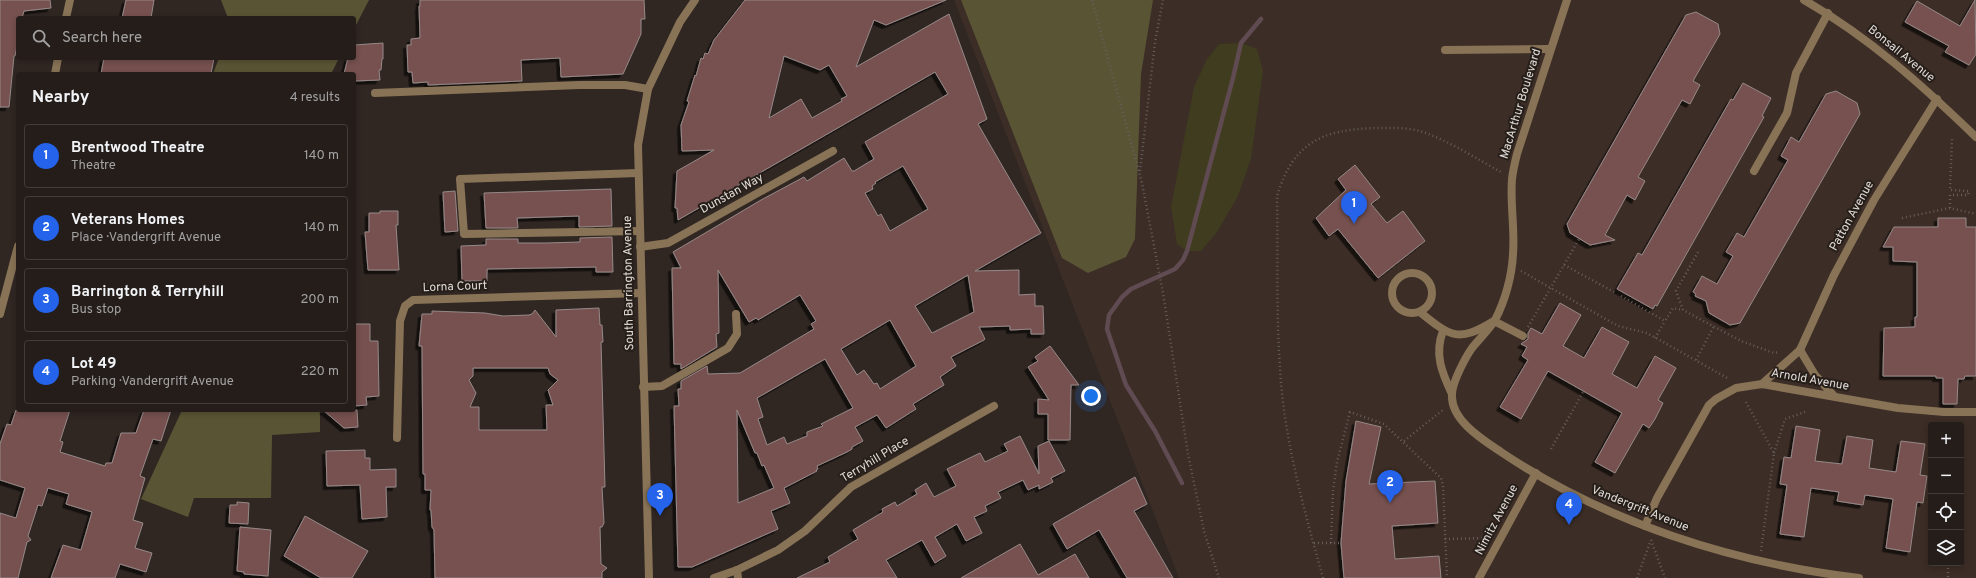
<!DOCTYPE html>
<meta charset="utf-8">
<style>
:root{--surface:#241d1a;--page:#2c2623;--text:#f1f3f6;--muted:#a3a2a2;--line:#413b39;--accent:#2563eb}
body{margin:0;font-family:Overpass,sans-serif;background:var(--page);color:var(--text)}
.controls{position:absolute;right:12px;bottom:12px;display:grid;overflow:hidden;border-radius:4px;box-shadow:0 2px 6px #0003}
.controls button{width:36px;height:36px;display:grid;place-items:center;padding:0;border:0;border-bottom:1px solid var(--line);background:var(--surface);color:var(--text);font:20px sans-serif}
.you{position:absolute;left:1091px;top:396px;width:14px;height:14px;margin:-10px;border:3px solid #fff;border-radius:50%;background:#1a73e8;box-shadow:0 0 0 6px #1a73e833}
.badge{display:grid;place-items:center;width:26px;height:26px;border-radius:50%;background:var(--accent);color:#fff;font-size:13px;font-weight:700}
.pin{position:absolute;translate:-50% -33px;filter:drop-shadow(0 1px 2px #0008)}
.pin::after{content:'';position:absolute;top:21px;width:14px;height:12px;background:inherit;clip-path:polygon(0 0,100% 0,50% 100%)}
.list{margin:0;padding:0;list-style:none}
h2{display:flex;justify-content:space-between;align-items:center;height:52px;margin:0;padding:0 16px;font-size:17px}
h2 small{font-size:13px;font-weight:400;color:var(--muted)}
.list li{display:grid;grid-template-columns:26px 1fr auto;gap:12px;align-items:center;box-sizing:border-box;height:64px;margin:0 8px 8px;padding:0 8px;border:1px solid var(--line);border-radius:4px}
.list b{display:block;font-size:15px;white-space:nowrap}
.list p{margin:0;font-size:13px;white-space:nowrap;color:var(--muted)}
.list em{font-size:13px;font-style:normal;color:var(--muted)}
.icon{flex:none;width:22px;height:22px;fill:none;stroke:currentColor;stroke-width:2;stroke-linecap:round;stroke-linejoin:round}
.map{position:relative;flex:none;width:1976px;height:578px;overflow:hidden}
.search{position:absolute;background:var(--surface);box-shadow:0 2px 6px #0003;left:16px;top:16px;width:340px;height:44px;display:flex;align-items:center;gap:10px;box-sizing:border-box;padding:0 14px;border-radius:4px;color:var(--muted);font-size:15px}
.panel{position:absolute;background:var(--surface);box-shadow:0 2px 6px #0003;left:16px;top:72px;width:340px;height:340px;border-radius:4px}
.map>svg:first-child{display:block}
</style>
<div class="map">
<svg width="1976" height="578" viewBox="0 0 1976 578">
<defs>
<filter id="shadow"><feDropShadow dx="-3.5" dy="3.5" stdDeviation="0" flood-color="#0009"/></filter>
</defs>
<rect width="100%" height="100%" fill="#302723"/>
<path fill="#3c2d26" fill-rule="evenodd" d="M 954,0 L 1976,0 L 1976,578 L 1179,578 ZM 1931,425 L 1961,425 L 1961,563 L 1931,563 Z"/>
<polygon fill="#3f3c1f" points="1241,43 1257,49 1263,71 1251,159 1238,196 1217,232 1201,251 1187,251 1177,244 1171,207 1194,87 1207,59 1219,44"/>
<g fill="#595534">
<polygon points="221,0 369,0 354,29 354,18 228,18"/>
<polygon points="961,0 1153,0 1141,74 1135,239 1126,257 1088,273 1062,258"/>
<polygon points="219,58 339,58 331,74 213,74"/>
<polygon points="182,410 320,410 320,432 272,435 271,498 194,498 188,517 141,499"/>
</g>
<g fill="none" stroke-linecap="round" stroke-linejoin="round">
<polyline stroke="#604b52" stroke-width="4.5" points="1182,483 1155,431 1126,385 1107,329 1109,315 1122,297 1131,289 1175,269 1183,260 1187,251 1233,78 1241,43 1261,19"/>
</g>
<g fill="#765150" stroke="#968988" fill-rule="evenodd" filter="url(#shadow)">
<polygon points="0,0 50,0 51,8 24,11 22,18 18,18 18,41 15,56 14,56 9,107 0,107"/>
<polygon points="126,0 154,0 151,18 122,18"/>
<polygon points="420,0 644,0 645,19 641,19 641,34 623,74 561,77 560,58 521,60 522,81 428,85 428,82 413,83 412,72 408,72 407,45 411,45 411,39 420,38 419,6 420,6"/>
<path d="M 745,0 L 946,0 L 886,25 L 874,20 L 856,67 L 949,14 L 987,119 L 978,124 L 1041,233 L 975,271 L 1019,270 L 1019,295 L 1035,294 L 1035,306 L 1043,306 L 1044,334 L 1031,334 L 1031,329 L 1010,330 L 1010,326 L 979,327 L 985,339 L 984,340 L 951,357 L 956,366 L 940,377 L 944,385 L 913,404 L 916,409 L 886,428 L 877,415 L 855,427 L 863,441 L 852,447 L 852,449 L 847,452 L 817,466 L 818,469 L 816,470 L 817,471 L 784,488 L 790,503 L 771,511 L 778,529 L 692,567 L 678,567 L 674,406 L 679,406 L 678,389 L 681,389 L 681,381 L 707,366 L 708,374 L 740,373 L 814,329 L 811,324 L 816,321 L 800,295 L 758,320 L 756,318 L 749,322 L 718,270 L 719,333 L 716,334 L 717,347 L 681,369 L 681,364 L 674,364 L 672,268 L 681,268 L 673,252 L 761,200 L 804,177 L 807,181 L 844,158 L 852,171 L 854,171 L 874,159 L 865,142 L 948,94 L 935,72 L 678,220 L 677,208 L 675,208 L 677,171 L 714,150 L 682,151 L 681,125 L 689,102 L 687,101 L 695,75 L 696,76 L 701,58 L 703,59 L 705,53 L 708,54 L 714,40 ZM 784,56 L 820,70 L 829,65 L 847,96 L 841,99 L 842,101 L 812,118 L 801,99 L 769,118 ZM 903,166 L 928,209 L 890,231 L 881,214 L 878,216 L 865,193 L 873,189 L 872,186 L 876,183 L 875,182 ZM 968,275 L 974,312 L 932,333 L 915,306 ZM 890,320 L 916,366 L 880,389 L 877,383 L 874,384 L 864,370 L 857,375 L 841,349 ZM 825,359 L 853,408 L 821,424 L 823,426 L 807,432 L 807,436 L 787,444 L 784,437 L 767,445 L 758,419 L 763,417 L 757,398 ZM 737,410 L 755,453 L 757,453 L 762,466 L 764,465 L 774,488 L 738,503 Z"/>
<polygon points="1975,0 1976,54 1969,65 1945,52 1949,46 1905,22 1917,1 1960,26"/>
<polygon points="1696,12 1718,24 1720,34 1693,81 1700,85 1690,104 1682,100 1638,177 1645,181 1635,200 1627,195 1605,235 1615,240 1590,245 1570,233 1567,224 1686,15"/>
<polygon points="383,43 383,59 382,59 381,70 379,70 380,80 354,81 354,74 344,74 348,58 354,58 354,45"/>
<polygon points="104,58 214,58 211,74 101,74"/>
<polygon points="1743,83 1771,98 1762,116 1764,117 1657,306 1655,305 1653,309 1617,289 1638,253 1642,255 1731,99 1733,100"/>
<polygon points="1836,91 1857,103 1860,114 1740,323 1730,325 1709,313 1706,301 1695,296 1696,294 1693,292 1702,276 1717,284 1733,256 1726,252 1737,233 1744,237 1788,160 1781,156 1791,137 1799,142 1826,94"/>
<polygon points="1355,165 1380,197 1371,204 1387,223 1403,211 1425,241 1378,278 1338,229 1329,236 1316,218 1346,190 1338,179"/>
<polygon points="611,189 612,226 579,227 579,216 517,218 518,228 486,228 484,193"/>
<polygon points="455,191 458,231 445,232 443,192"/>
<polygon points="380,211 398,211 398,225 396,225 399,270 368,270 365,232 369,232 369,213 380,213"/>
<polygon points="1938,218 1966,218 1966,227 1976,227 1976,376 1965,376 1964,379 1958,379 1957,404 1943,404 1943,378 1936,378 1936,376 1883,376 1884,328 1915,327 1915,317 1917,317 1917,262 1893,261 1893,247 1883,247 1894,227 1938,227"/>
<polygon points="612,237 613,272 596,272 596,267 487,269 487,281 462,281 461,246 486,245 486,239 518,239 518,243 546,243 580,242 580,238"/>
<polygon points="1560,303 1581,315 1563,346 1584,358 1602,327 1629,342 1612,374 1637,388 1655,356 1676,368 1658,400 1663,403 1655,419 1649,428 1643,424 1615,473 1595,462 1622,413 1548,371 1521,419 1500,407 1528,360 1522,356 1527,347 1521,344 1528,339 1528,333 1531,328 1542,334"/>
<path d="M 599,308 L 600,325 L 602,325 L 603,342 L 601,342 L 605,487 L 602,487 L 604,523 L 602,527 L 600,527 L 601,564 L 607,568 L 602,572 L 602,578 L 435,578 L 434,530 L 432,527 L 431,510 L 430,510 L 431,490 L 425,490 L 425,474 L 423,474 L 422,346 L 419,346 L 422,314 L 432,314 L 432,311 L 485,313 L 503,316 L 529,315 L 532,314 L 535,310 L 556,337 L 556,310 ZM 473,368 L 548,368 L 550,374 L 558,380 L 548,390 L 553,405 L 546,405 L 547,430 L 479,430 L 479,407 L 470,407 L 476,393 L 469,380 L 473,376 Z"/>
<polygon points="354,324 370,324 370,341 378,341 379,396 366,397 367,405 354,406"/>
<polygon points="1050,346 1079,385 1071,385 1070,440 1048,440 1048,414 1038,414 1038,399 1049,400 1028,367 1038,361 1035,357"/>
<polygon points="16,410 70,410 60,441 63,442 60,452 105,466 106,463 112,463 121,433 136,433 144,410 171,410 161,441 153,439 140,476 145,478 133,520 143,523 135,548 152,553 146,572 120,564 115,578 51,578 63,545 81,550 92,512 66,504 69,494 48,488 42,506 38,505 28,536 31,540 27,542 18,578 0,578 0,513 16,518 25,488 0,480 0,444 7,424 11,425"/>
<polygon points="323,410 357,410 358,427 344,428"/>
<polygon points="1356,421 1381,427 1369,484 1435,481 1438,523 1392,526 1395,559 1439,556 1441,578 1344,578 1341,543 1346,481"/>
<polygon points="1796,426 1820,430 1815,461 1842,464 1847,436 1873,440 1869,468 1896,472 1901,441 1925,444 1920,475 1927,476 1923,503 1917,502 1910,552 1886,548 1893,499 1865,495 1863,505 1837,501 1839,492 1811,488 1804,537 1780,534 1787,485 1780,484 1784,457 1791,458"/>
<polygon points="1020,436 1039,474 1038,446 1049,441 1065,471 1051,478 1053,482 1039,489 1039,485 1028,490 1023,480 998,492 1001,498 985,506 987,511 974,517 982,533 966,541 957,524 935,537 946,556 935,563 922,540 886,560 897,578 797,578 830,562 828,557 858,539 853,530 883,512 882,509 895,502 897,506 917,494 915,490 926,483 934,497 956,486 947,469 980,453 985,462 1008,451 1004,444"/>
<polygon points="365,450 365,458 370,458 370,470 396,469 396,487 386,487 387,517 362,519 360,485 327,486 326,451"/>
<polygon points="1135,477 1147,504 1134,511 1173,578 1127,578 1099,530 1067,549 1053,524"/>
<polygon points="237,502 249,503 248,524 229,523 230,505 237,505"/>
<polygon points="305,516 368,551 352,578 321,578 284,556"/>
<polygon points="240,527 271,530 268,576 244,574 244,572 237,571"/>
<polygon points="1020,544 1038,575 1075,554 1089,578 961,578"/>
</g>
<g fill="none" stroke-linecap="round" stroke-linejoin="round">
<g stroke="#665e5b" stroke-width="2.5" stroke-dasharray="1 3" stroke-linecap="butt">
<polyline points="1092,0 1142,183 1163,293 1188,454 1204,531 1219,578"/>
<polyline points="1140,171 1155,42 1163,0"/>
<polyline points="1950,208 1950,195 1968,195 1969,191 1950,190 1952,138"/>
<polyline points="1902,218 1950,208 1976,214"/>
<polyline points="1698,252 1676,291 1683,310 1741,341 1774,353 1779,352"/>
<polyline points="1564,265 1616,293"/>
<polyline points="1521,271 1618,326 1647,333 1729,379"/>
<polyline points="1621,296 1665,321 1673,308 1683,310"/>
<polyline points="1528,327 1579,239"/>
<polyline points="1655,338 1665,321"/>
<polyline points="1696,360 1714,326"/>
<polyline points="1746,402 1774,453 1761,551"/>
<polyline points="1404,441 1444,409"/>
<polyline points="1551,449 1583,392"/>
<polyline points="1774,453 1785,419 1805,412"/>
<polyline points="1445,539 1488,538"/>
<polyline points="1651,540 1665,578"/>
<polyline points="1314,543 1341,543"/>
<polyline points="1331,543 1333,491 1337,462 1350,412 1384,424 1441,478 1443,485 1447,578"/>
<polyline points="1948,577 1948,563"/>
<path d="M 1323,578 C 1304,509 1284,440 1280,368 C 1276,311 1278,253 1277,196 C 1293,143 1321,130 1374,128 C 1390,128 1408,127 1423,132 C 1449,141 1477,159 1501,172"/>
<polyline points="1637,578 1651,540"/>
</g>
<g stroke="#887356" stroke-width="8">
<polyline points="1445,50 1550,49"/>
<polyline points="375,93 579,85 625,85 648,89"/>
<polyline points="1754,171 1787,113 1796,73 1828,13"/>
<polyline points="638,173 460,179 464,234 640,231"/>
<circle cx="1412" cy="293" r="20"/>
<path d="M 1420,312 C 1451,337 1458,343 1494,321 L 1523,336"/>
<path d="M 1443,331 C 1434,354 1442,373 1452,394"/>
<polyline points="643,387 662,386 728,348 737,334 736,314"/>
<polyline points="737,570 738,578"/>
</g>
<g stroke="#887356" stroke-width="8">
<path d="M 1567,0 L 1517,154 C 1515,162 1513,170 1512,179 C 1510,204 1515,229 1513,254 C 1512,276 1505,301 1495,320 C 1489,330 1479,339 1472,348 C 1465,358 1452,383 1452,394 C 1450,420 1483,440 1501,452 C 1607,523 1733,563 1859,578"/>
<path d="M 1804,0 C 1869,37 1923,86 1976,137"/>
<polyline points="66,18 70,0"/>
<polyline points="55,74 58,58"/>
<polyline points="640,247 668,243 833,151"/>
<polyline points="0,314 18,246"/>
<polyline points="1800,350 1815,375 1834,396"/>
<polyline points="1762,384 1800,350 1834,275 1874,200 1937,99"/>
<polyline points="397,438 400,321 405,306 413,300 641,293"/>
<polyline points="1645,526 1657,498 1709,405 1716,399 1736,388 1762,384 1898,408 1944,412 1976,412"/>
<polyline points="714,578 737,570 778,550 805,531 851,487 994,406"/>
<polyline points="1479,578 1536,473"/>
</g>
<polyline stroke="#887356" stroke-width="8" points="649,578 638,145 648,89 680,22 695,0"/>
</g>
<g text-anchor="middle" dominant-baseline="central" stroke-width="4" stroke-linejoin="round" paint-order="stroke">
<g font-size="12" fill="#e1dbd8" stroke="#261e19">
<text transform="translate(1901 54) rotate(39)">Bonsall Avenue</text>
<text transform="translate(1521 104) rotate(-73)">MacArthur Boulevard</text>
<text transform="translate(732 194) rotate(-29)">Dunstan Way</text>
<text transform="translate(1852 216) rotate(-61)">Patton Avenue</text>
<text transform="translate(629 283) rotate(-91)">South Barrington Avenue</text>
<text transform="translate(455 287) rotate(-2)">Lorna Court</text>
<text transform="translate(1810 380) rotate(10)">Arnold Avenue</text>
<text transform="translate(875 460) rotate(-31)">Terryhill Place</text>
<text transform="translate(1640 509) rotate(22)">Vandergrift Avenue</text>
<text transform="translate(1497 520) rotate(-62)">Nimitz Avenue</text>
</g>
</g>
</svg>
<div class="controls">
<button>+</button>
<button>−</button>
<button><svg class="icon" aria-label="locate" viewBox="0 0 24 24"><circle cx="12" cy="12" r="6"/><path d="M12 2v4M12 18v4M2 12h4M18 12h4"/></svg></button>
<button><svg class="icon" aria-label="layers" viewBox="0 0 24 24"><path d="M12 4l9 5-9 5-9-5zM3 14l9 5 9-5"/></svg></button>
</div>
<div class="you"></div>
<div class="pin badge" style="left:1354px;top:224px">1</div>
<div class="pin badge" style="left:1390px;top:503px">2</div>
<div class="pin badge" style="left:660px;top:516px">3</div>
<div class="pin badge" style="left:1569px;top:525px">4</div>
<div class="search"><svg class="icon" aria-label="search" viewBox="0 0 24 24"><circle cx="10" cy="10" r="6"/><path d="M15 15l6 6"/></svg>Search here</div>
<section class="panel">
<h2>Nearby<small>4 results</small></h2>
<ul class="list">
<li><span class="badge">1</span><div><b>Brentwood Theatre</b><p>Theatre</p></div><em>140 m</em></li>
<li><span class="badge">2</span><div><b>Veterans Homes</b><p>Place · Vandergrift Avenue</p></div><em>140 m</em></li>
<li><span class="badge">3</span><div><b>Barrington &amp; Terryhill</b><p>Bus stop</p></div><em>200 m</em></li>
<li><span class="badge">4</span><div><b>Lot 49</b><p>Parking · Vandergrift Avenue</p></div><em>220 m</em></li>
</ul>
</section>
</div>
